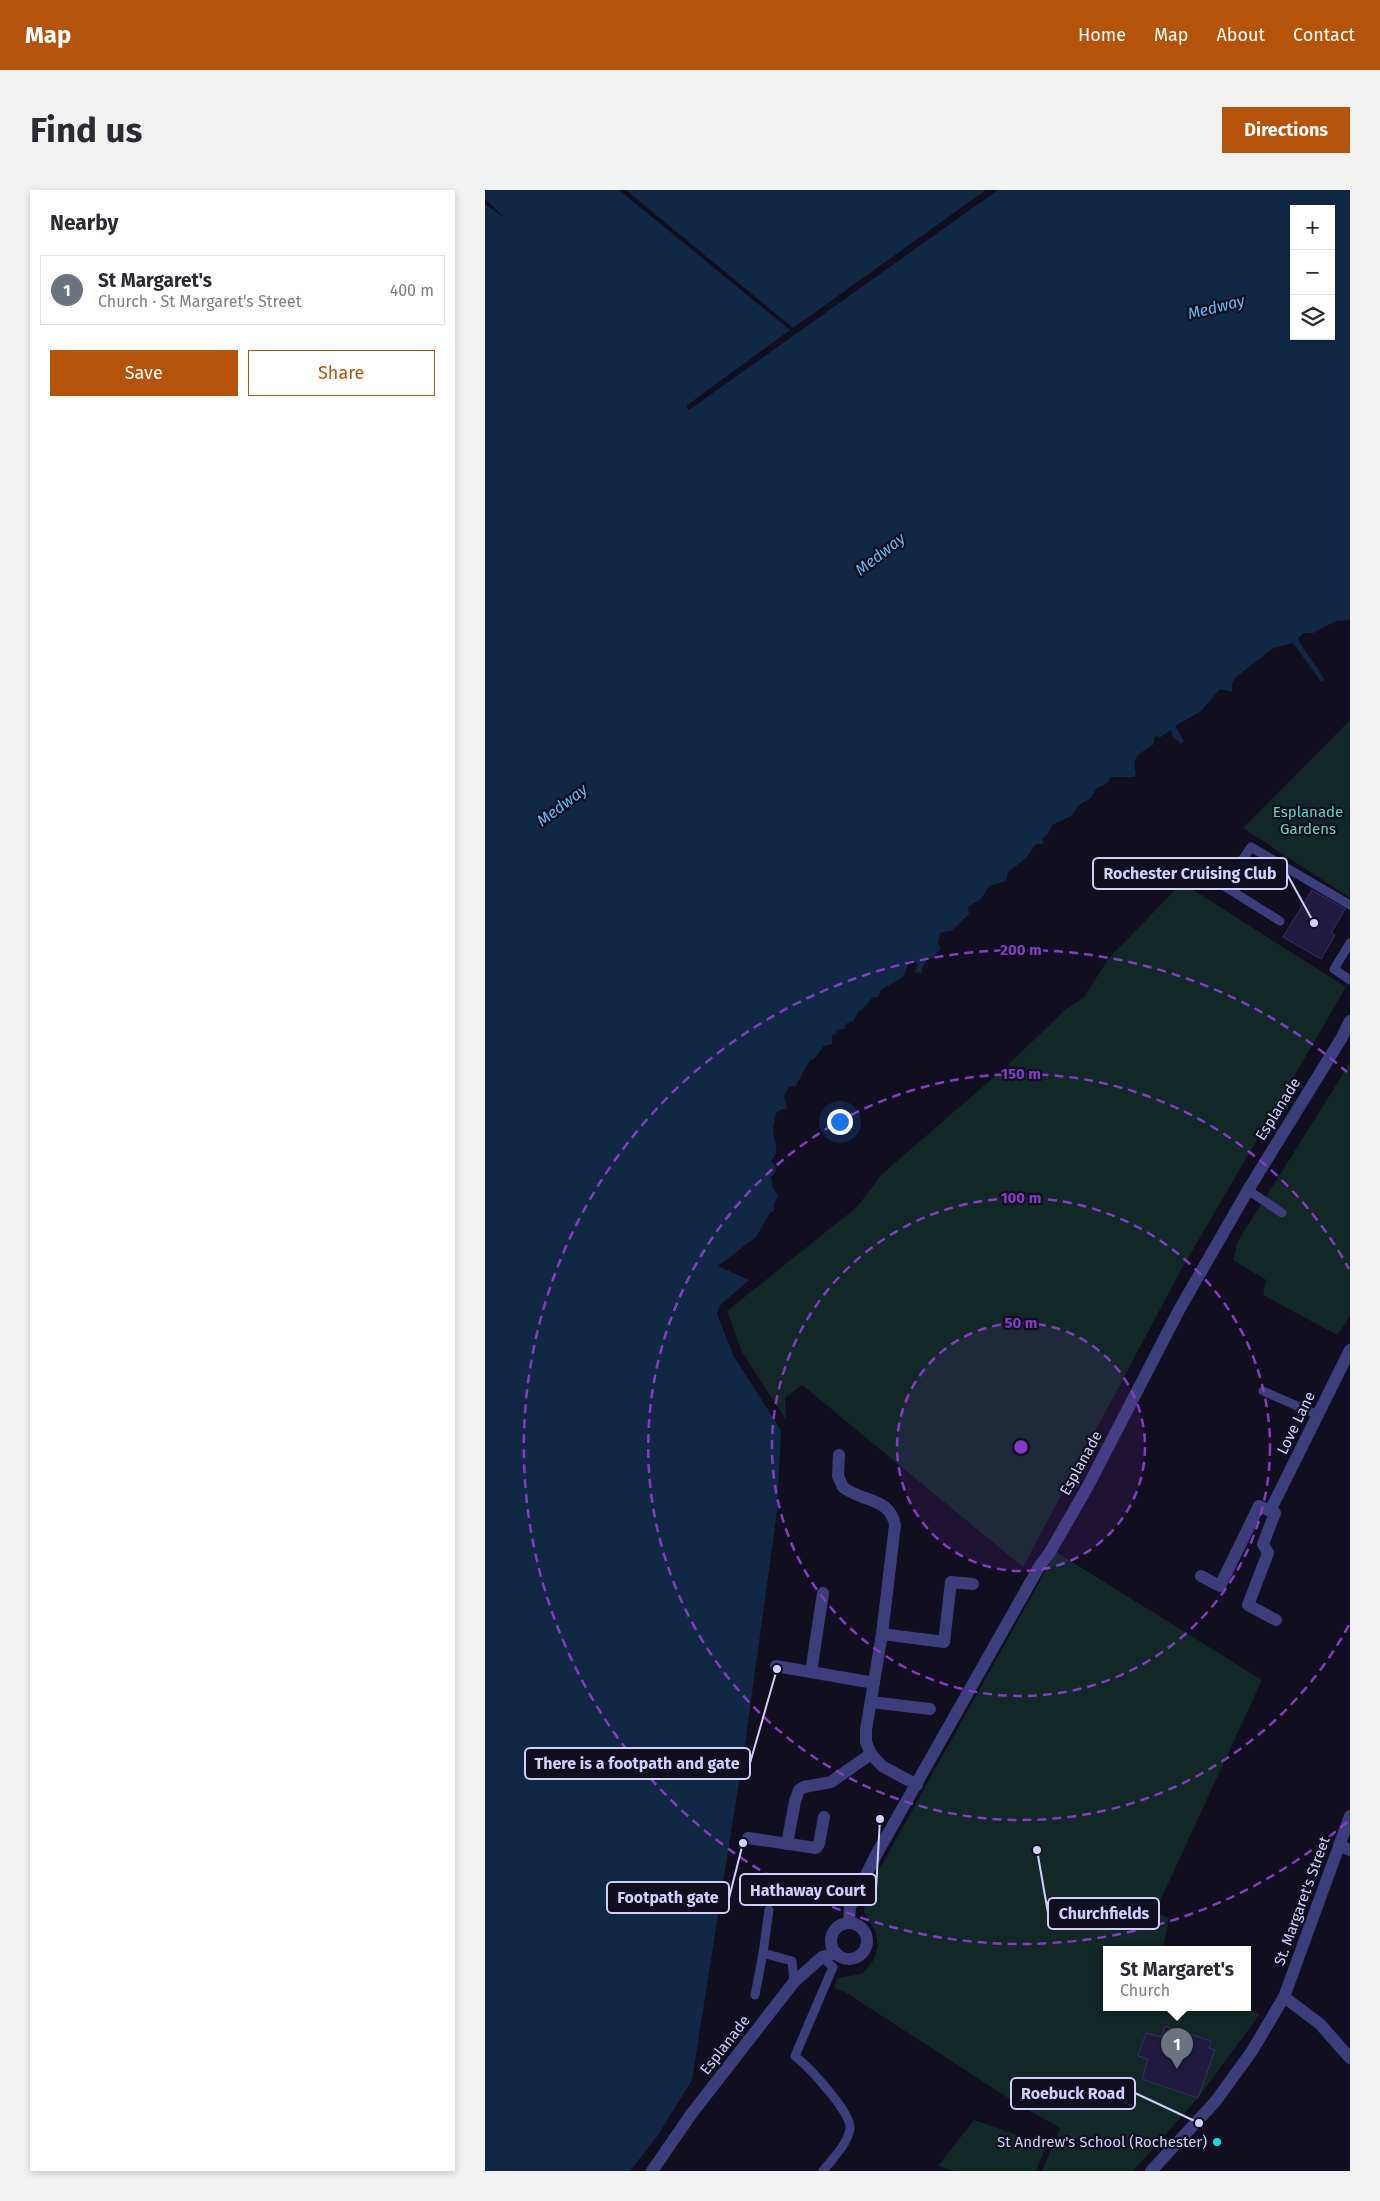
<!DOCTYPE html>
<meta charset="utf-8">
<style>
:root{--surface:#fff;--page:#f2f2f3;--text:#2b2b33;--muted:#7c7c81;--line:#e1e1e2;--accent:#b45309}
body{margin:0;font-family:"Fira Sans",sans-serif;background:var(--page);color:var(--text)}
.controls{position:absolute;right:15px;top:15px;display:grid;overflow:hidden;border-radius:0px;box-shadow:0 2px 8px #0003}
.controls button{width:45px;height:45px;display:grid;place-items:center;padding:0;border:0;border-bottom:1px solid var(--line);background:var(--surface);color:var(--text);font:25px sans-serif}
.you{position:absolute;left:354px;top:931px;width:18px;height:18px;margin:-12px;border:4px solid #fff;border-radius:50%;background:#1a73e8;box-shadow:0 0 0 8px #1a73e833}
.badge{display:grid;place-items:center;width:32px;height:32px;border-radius:50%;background:var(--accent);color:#fff;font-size:16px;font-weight:700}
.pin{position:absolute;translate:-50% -41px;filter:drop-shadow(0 1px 2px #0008)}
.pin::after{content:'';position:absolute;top:26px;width:18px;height:15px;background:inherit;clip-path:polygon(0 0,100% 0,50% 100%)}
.popup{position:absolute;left:618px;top:1756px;width:148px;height:65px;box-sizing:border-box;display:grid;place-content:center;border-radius:0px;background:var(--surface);filter:drop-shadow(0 1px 4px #0005);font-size:16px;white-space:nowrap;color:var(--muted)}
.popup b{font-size:19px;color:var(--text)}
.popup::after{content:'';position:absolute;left:50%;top:100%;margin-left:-10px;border:10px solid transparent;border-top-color:var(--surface)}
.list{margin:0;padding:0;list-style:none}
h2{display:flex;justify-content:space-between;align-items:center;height:65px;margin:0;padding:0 20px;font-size:21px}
h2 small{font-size:16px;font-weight:400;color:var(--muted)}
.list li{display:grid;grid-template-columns:32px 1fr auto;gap:15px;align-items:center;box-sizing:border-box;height:70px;margin:0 10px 10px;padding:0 10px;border:1px solid var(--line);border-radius:0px}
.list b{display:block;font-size:19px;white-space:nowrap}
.list p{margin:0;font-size:16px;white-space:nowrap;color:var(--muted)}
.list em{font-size:16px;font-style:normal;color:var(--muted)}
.actions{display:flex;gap:10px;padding:15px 20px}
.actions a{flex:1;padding:11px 0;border:1px solid var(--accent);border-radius:0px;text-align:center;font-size:18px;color:var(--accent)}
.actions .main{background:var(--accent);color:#fff}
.icon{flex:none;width:28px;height:28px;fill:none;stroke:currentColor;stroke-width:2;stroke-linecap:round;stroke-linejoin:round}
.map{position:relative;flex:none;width:865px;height:1981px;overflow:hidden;border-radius:0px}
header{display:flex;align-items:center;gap:30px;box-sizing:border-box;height:70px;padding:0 25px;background:var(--accent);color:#fff}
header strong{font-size:24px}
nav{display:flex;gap:28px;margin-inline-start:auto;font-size:18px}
.intro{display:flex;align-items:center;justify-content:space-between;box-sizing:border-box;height:120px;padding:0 30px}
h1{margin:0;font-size:35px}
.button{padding:12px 22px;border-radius:0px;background:var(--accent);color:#fff;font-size:18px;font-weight:700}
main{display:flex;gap:30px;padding:0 30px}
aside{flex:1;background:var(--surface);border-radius:0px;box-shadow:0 2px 8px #0003}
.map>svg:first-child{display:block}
</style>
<header>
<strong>Map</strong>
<nav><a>Home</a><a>Map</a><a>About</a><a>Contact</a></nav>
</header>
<div class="intro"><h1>Find us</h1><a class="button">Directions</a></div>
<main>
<aside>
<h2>Nearby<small></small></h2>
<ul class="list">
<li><span class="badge" style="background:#6b7280">1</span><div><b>St Margaret's</b><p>Church · St Margaret's Street</p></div><em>400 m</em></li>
</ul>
<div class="actions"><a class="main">Save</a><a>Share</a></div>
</aside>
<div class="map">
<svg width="865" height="1981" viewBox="0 0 865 1981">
<rect width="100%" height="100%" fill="#100e1f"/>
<g fill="#112826">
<polygon points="865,530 865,708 758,638"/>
<polygon points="697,693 861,797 696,1080 538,1377 317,1195 300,1208 301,1230 257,1162 242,1121 372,1017 397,984 523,875 580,820 599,807 624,768"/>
<polygon points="865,873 865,1127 852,1145 778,1105 781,1090 748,1070 753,1051"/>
<polygon points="571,1362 777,1490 670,1722 684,1728 678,1760 622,1760 622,1818 762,1818 775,1824 713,1908 648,1981 557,1981 575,1938 531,1913 360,1802 349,1798 352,1788 377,1784 388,1771 393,1756 390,1741 379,1722 381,1703"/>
<polygon points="489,1930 561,1955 551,1981 470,1981 453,1976"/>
</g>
<g fill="#112845" fill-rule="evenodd">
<path d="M 0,0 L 134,0 L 305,140 L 201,216 L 204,220 L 513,0 L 865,0 L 865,430 L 851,431 L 828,443 L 819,443 L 813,448 C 818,462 834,476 839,490 L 836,492 L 808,453 L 788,458 L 749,489 L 747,494 L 747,502 L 735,499 L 716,521 L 690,536 L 699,551 L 696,554 L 687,546 L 686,540 L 676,547 L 670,546 L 668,555 C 654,564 646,566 651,584 L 649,587 L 626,587 L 622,593 L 612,598 L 606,608 L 594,615 L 586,626 L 567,635 L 562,645 L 557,649 L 559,654 L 551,654 L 541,668 L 523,682 L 521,691 L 504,696 L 496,709 L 483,717 L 484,724 L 466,741 L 455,743 L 453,753 L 456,758 L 448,768 L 443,769 L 437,778 L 437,783 L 429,782 L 432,779 L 433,774 L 426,770 L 424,771 L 419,786 L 396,800 L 393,807 L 388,807 L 377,820 L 374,821 L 368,831 L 362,833 L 359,839 L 351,840 L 351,844 L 347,845 L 347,854 L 339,856 L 329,869 L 325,870 L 310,897 L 304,896 L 299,906 L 302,919 L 297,919 L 291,923 C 290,928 288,935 288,940 C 289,952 296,961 286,971 L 291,976 L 290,983 L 286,987 L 288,998 L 293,1006 L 288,1016 L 290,1020 L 285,1023 L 271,1047 L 233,1076 L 264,1090 L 235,1115 L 232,1124 L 249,1167 L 296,1240 L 292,1322 L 260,1554 L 207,1890 L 173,1945 L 145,1981 L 0,1981 L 0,14 L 21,29 L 0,9 ZM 809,19 L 846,19 L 846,146 L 809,146 Z"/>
<polygon points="141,0 501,0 308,138"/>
</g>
<g fill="#201b3e" stroke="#372f69">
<polygon points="827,700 860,719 846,743 850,745 836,769 798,747"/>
<polygon points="680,1836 726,1851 724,1858 730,1860 713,1908 657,1889 663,1869 653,1866 661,1843 676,1847"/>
</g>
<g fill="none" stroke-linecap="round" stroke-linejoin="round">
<g stroke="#3c3d7b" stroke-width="9">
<polyline points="795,731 739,696 766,657 865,715"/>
<polyline points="865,753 849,779 865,790"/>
<polyline points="763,1000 797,1023"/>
<polyline points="778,1201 833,1225"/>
<polyline points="284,1720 278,1763 307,1771 309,1792"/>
<path d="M 337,1767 L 348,1777 L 310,1866 C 324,1877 367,1923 365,1939 C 362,1955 347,1969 338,1981"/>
<polyline points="270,1805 278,1763"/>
</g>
<g stroke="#3c3d7b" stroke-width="12">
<path d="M 354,1265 L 353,1286 L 358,1297 C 376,1312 405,1307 410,1335 L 397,1444 L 381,1540 L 381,1552 L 386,1564"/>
<polyline points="785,1321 790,1323 778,1354 783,1363 763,1415 791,1430"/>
<polyline points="716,1386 735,1396 774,1316 785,1321 865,1160"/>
<polyline points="397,1444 459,1452 466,1392 488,1394"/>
<polyline points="291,1476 389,1493"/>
<polyline points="326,1482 338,1403"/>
<polyline points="386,1512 445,1519"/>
<polyline points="263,1648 331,1658 334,1654 339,1627"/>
<polyline points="302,1654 310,1611 314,1600 319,1597 346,1592 386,1564 397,1576 432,1595"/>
<polyline points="854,1655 865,1660"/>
<polyline points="799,1807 835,1834 865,1868"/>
</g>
<g stroke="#3c3d7b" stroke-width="12">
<polyline points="364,1733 365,1717 391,1665 554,1377 565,1362 603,1296 694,1120 763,1000 856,849 865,831"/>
<circle cx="364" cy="1751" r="18"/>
<polyline points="167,1981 207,1923 309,1792 337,1767 351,1763"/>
<polyline points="666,1981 730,1912 767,1861 799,1807 865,1626"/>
</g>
</g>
<circle cx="536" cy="1257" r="124" fill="#843cc5" fill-opacity=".12"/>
<g fill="none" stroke="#843cc5" stroke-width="2.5" stroke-dasharray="9 6">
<circle cx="536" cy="1257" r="124"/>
<circle cx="536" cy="1257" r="249"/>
<path d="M864 1435A373 373 0 1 1 864 1079"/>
<path d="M862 1632A497 497 0 1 1 862 882"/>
</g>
<circle fill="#0fdfe8" stroke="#100e1f" stroke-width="2" cx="732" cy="1952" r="5"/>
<g text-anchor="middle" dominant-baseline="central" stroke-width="4.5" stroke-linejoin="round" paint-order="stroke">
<g font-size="15" fill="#60d7b2" stroke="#100e1f">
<text x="823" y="622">Esplanade<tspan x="823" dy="17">Gardens</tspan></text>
</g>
<g font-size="15" fill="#d1cffc" stroke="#100e1f">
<text transform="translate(793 919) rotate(-58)">Esplanade</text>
<text transform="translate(811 1233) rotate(-64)">Love Lane</text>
<text transform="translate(596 1273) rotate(-61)">Esplanade</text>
<text transform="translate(817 1711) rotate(-70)">St. Margaret's Street</text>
<text transform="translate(240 1855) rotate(-52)">Esplanade</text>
</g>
<g font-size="15" fill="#d1cffc" stroke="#100e1f" text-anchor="end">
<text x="722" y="1952">St Andrew's School (Rochester)</text>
</g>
<g font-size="16" font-style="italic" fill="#63baf5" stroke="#100e1f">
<text transform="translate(731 117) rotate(-14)">Medway</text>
<text transform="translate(395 364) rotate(-38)">Medway</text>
<text transform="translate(77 615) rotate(-37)">Medway</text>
</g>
</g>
<circle cx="536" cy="1257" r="8" fill="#843cc5" stroke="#100e1f" stroke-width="2.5"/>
<g font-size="15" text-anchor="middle" font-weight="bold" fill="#843cc5" stroke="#100e1f" stroke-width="4.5" stroke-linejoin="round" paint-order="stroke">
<text x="536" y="765">200 m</text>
<text x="536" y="889">150 m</text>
<text x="536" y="1013">100 m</text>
<text x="536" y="1138">50 m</text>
</g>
<path fill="none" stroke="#d1cffc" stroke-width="2" d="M829 733L802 684M292 1479L265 1573M395 1629L391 1700M258 1653L244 1708M552 1660L563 1723M714 1933L650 1903"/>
<g fill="#d1cffc" stroke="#100e1f" stroke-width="2">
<circle cx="829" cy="733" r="5"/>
<circle cx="292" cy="1479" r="5"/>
<circle cx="395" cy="1629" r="5"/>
<circle cx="258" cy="1653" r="5"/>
<circle cx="552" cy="1660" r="5"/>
<circle cx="714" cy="1933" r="5"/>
</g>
<g fill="#100e1f" stroke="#d1cffc" stroke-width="2">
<rect x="608" y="668" width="194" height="31" rx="5"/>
<rect x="40" y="1558" width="225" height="31" rx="5"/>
<rect x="255" y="1684" width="136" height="31" rx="5"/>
<rect x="122" y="1692" width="122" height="31" rx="5"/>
<rect x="563" y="1708" width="111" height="31" rx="5"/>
<rect x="526" y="1888" width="124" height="31" rx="5"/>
</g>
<g font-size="16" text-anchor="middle" font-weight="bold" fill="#d1cffc">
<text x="705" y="689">Rochester Cruising Club</text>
<text x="152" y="1579">There is a footpath and gate</text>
<text x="323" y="1706">Hathaway Court</text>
<text x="183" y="1713">Footpath gate</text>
<text x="619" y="1729">Churchfields</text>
<text x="588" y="1909">Roebuck Road</text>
</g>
</svg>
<div class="controls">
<button>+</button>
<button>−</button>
<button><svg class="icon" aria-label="layers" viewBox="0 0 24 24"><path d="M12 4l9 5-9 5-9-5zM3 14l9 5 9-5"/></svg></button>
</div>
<div class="you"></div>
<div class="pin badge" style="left:692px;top:1879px;background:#6b7280">1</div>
<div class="popup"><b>St Margaret's</b>Church</div>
</div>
</main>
